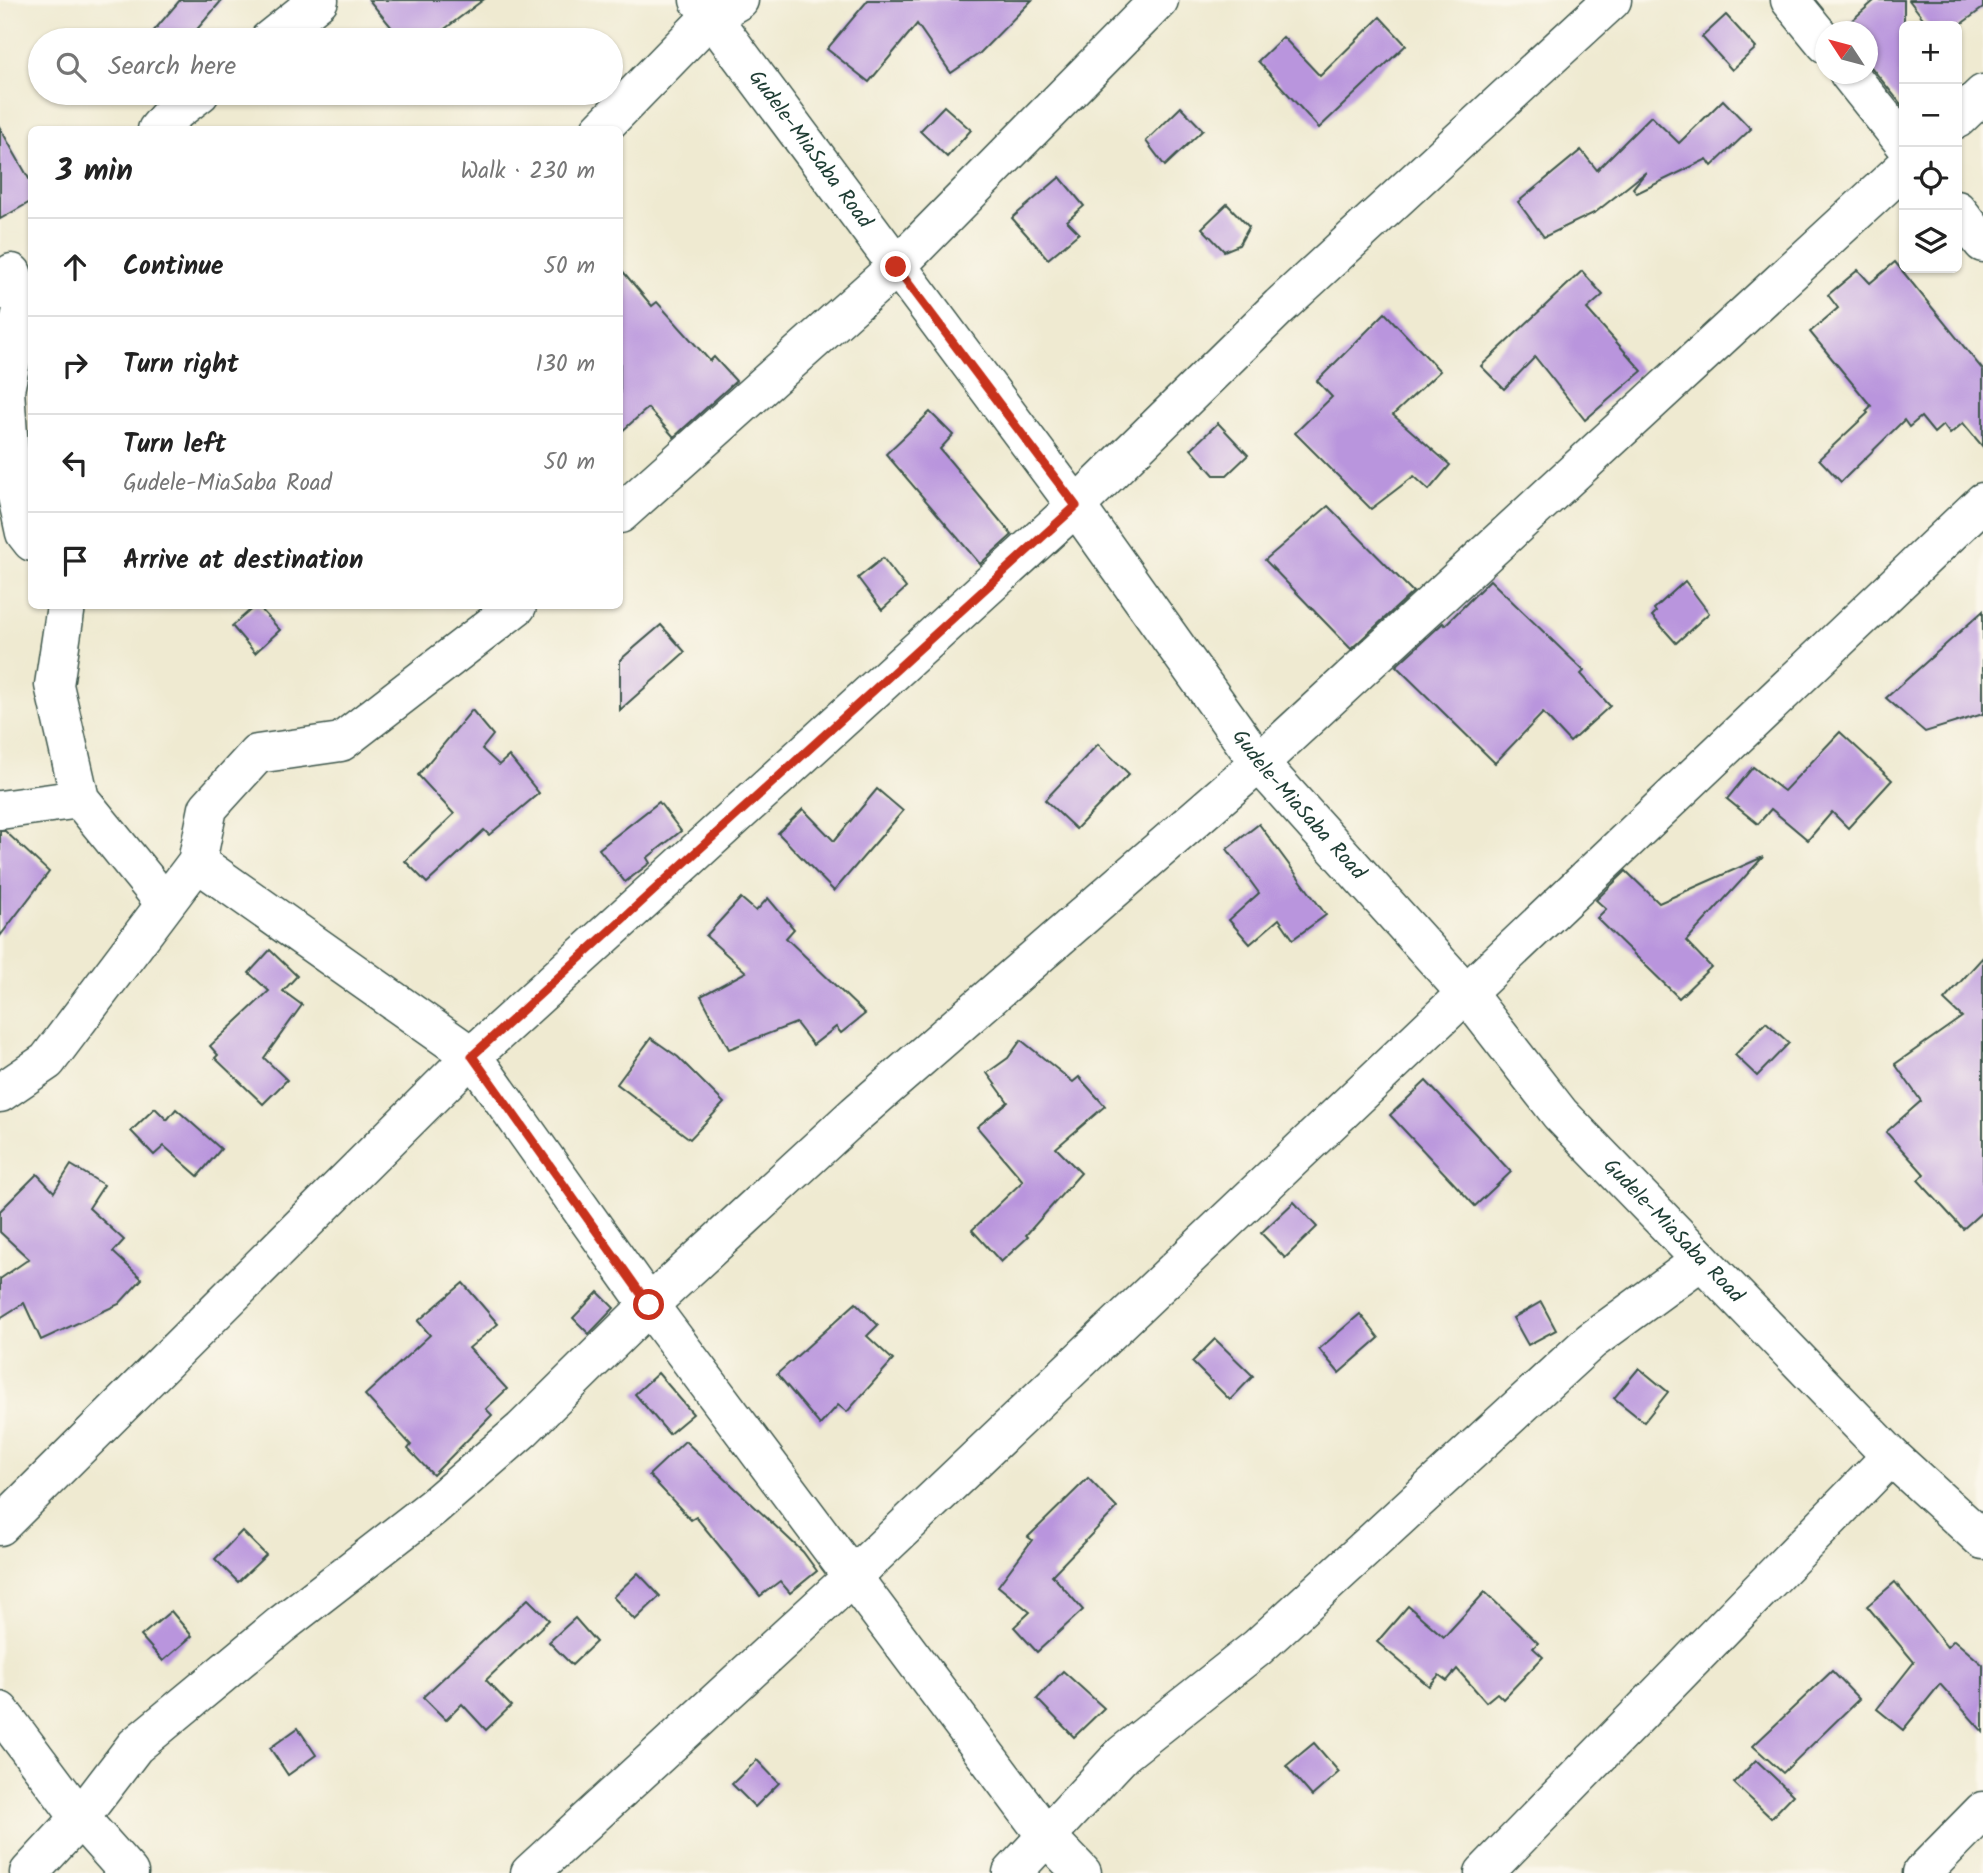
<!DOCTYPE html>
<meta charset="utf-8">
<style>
:root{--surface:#fff;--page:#f2f2f2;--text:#222;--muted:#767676;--line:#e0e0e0}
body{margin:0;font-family:Kalam,sans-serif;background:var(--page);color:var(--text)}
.controls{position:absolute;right:21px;top:21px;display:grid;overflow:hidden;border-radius:10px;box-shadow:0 2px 5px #0004}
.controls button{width:63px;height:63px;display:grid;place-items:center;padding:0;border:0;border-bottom:2px solid var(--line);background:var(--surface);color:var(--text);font:35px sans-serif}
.compass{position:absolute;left:1815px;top:21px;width:63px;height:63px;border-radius:50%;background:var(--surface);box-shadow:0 2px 5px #0004;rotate:306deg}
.stop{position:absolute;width:21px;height:21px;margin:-16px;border:5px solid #c8321e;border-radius:50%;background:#fff}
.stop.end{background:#c8321e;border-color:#fff;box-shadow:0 2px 7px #0008}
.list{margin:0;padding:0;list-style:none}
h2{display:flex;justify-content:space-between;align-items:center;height:91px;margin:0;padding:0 28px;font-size:30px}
h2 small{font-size:23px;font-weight:400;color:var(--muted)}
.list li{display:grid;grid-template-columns:46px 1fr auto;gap:21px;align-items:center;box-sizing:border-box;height:98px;padding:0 28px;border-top:2px solid var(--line)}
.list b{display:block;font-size:26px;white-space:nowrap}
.list p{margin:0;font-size:23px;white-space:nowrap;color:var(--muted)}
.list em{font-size:23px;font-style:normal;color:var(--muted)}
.icon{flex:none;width:38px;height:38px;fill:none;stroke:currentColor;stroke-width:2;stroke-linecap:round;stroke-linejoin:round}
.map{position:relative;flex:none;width:1983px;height:1873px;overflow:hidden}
.search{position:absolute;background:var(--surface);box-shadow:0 2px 5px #0004;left:28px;top:28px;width:595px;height:77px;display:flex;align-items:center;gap:18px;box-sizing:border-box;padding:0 24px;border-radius:38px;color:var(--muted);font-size:26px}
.panel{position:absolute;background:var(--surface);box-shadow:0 2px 5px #0004;left:28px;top:126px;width:595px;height:483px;border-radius:10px}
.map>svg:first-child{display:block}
</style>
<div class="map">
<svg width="1983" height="1873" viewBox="0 0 1983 1873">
<rect width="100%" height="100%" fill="#fbf7ec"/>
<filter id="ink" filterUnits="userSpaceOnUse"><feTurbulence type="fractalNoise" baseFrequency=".0143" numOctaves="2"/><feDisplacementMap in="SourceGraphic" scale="14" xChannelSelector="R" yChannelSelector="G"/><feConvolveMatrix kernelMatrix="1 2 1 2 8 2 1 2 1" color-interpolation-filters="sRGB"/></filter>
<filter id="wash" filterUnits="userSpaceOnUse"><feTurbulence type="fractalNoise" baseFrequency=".00686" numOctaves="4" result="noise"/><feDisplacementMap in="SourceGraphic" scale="28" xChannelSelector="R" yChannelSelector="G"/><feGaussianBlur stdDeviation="1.57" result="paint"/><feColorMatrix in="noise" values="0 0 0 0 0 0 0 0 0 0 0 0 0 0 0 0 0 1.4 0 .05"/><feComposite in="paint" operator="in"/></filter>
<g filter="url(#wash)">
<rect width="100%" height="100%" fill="#efead1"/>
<g id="blocks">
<g fill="#b995dd">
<polygon points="180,0 222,0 188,40 146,40"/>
<polygon points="369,0 483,0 430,40 402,40"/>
<polygon points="868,0 1032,0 980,53 951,73 917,24 869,82 827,49"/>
<polygon points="1875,0 1904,0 1904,108 1867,62 1867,32 1844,32 1842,29"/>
<polygon points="1909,0 1983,0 1983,8 1957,27 1929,26"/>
<polygon points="1726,15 1756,48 1732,70 1702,37"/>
<polygon points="1380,17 1406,45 1319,128 1258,61 1283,37 1320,76"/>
<polygon points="1723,100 1751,129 1712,166 1707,159 1637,193 1633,188 1646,172 1596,212 1544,237 1518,202 1581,150 1597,170 1651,116 1679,143"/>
<polygon points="944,106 971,130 947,157 920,131"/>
<polygon points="1181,107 1203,130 1165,166 1146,141"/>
<polygon points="0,128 32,184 32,201 0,219"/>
<polygon points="1060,177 1084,206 1067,221 1079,233 1048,259 1012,218"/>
<polygon points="1227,204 1249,227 1239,245 1224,251 1202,228"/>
<polygon points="1895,262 1983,370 1983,447 1963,423 1950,434 1943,425 1934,433 1921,417 1909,427 1904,420 1841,482 1819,459 1868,413 1866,411 1871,406 1810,332 1838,308 1828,295 1858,270 1870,283"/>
<polygon points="620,268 652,306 657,302 710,361 714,357 736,381 674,437 648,408 620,433"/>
<polygon points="1582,271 1603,295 1587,309 1642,371 1585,420 1535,357 1504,389 1481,366"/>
<polygon points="1385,313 1440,371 1393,415 1450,465 1429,490 1414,476 1371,509 1295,433 1332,397 1317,381"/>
<polygon points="930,412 953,435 940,449 1012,535 980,564 886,454"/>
<polygon points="1218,423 1248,455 1227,475 1214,475 1191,449"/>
<polygon points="1328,506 1413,592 1351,649 1265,560"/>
<polygon points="883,558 906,588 882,610 858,578"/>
<polygon points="1490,580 1584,671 1581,674 1610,706 1570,742 1543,713 1495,763 1396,666 1443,623 1445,625"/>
<polygon points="1685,581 1709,613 1676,643 1652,616 1656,612 1654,609"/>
<polygon points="255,606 258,606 280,630 255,653 232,626"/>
<polygon points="1983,611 1983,714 1925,732 1886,698"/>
<polygon points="661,625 685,652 620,710 620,660"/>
<polygon points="472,710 493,735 482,749 499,765 509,756 539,793 489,835 484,830 427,883 405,861 454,814 418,775"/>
<polygon points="1840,732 1892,780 1848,828 1832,812 1808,840 1771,809 1758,824 1727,799 1753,767 1784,791"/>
<polygon points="1098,744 1129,774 1076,829 1045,800"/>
<polygon points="877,789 903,811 834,891 778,833 803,809 834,841"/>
<polygon points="659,802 681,831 647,858 650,863 625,882 599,849"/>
<polygon points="1259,824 1326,915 1293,939 1279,919 1250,944 1229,920 1259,893 1227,849"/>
<polygon points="0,831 5,831 49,872 0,936"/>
<polygon points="1763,857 1686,941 1711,967 1679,998 1597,918 1606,909 1596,900 1626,871 1659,903"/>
<polygon points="741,898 756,911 768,898 794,929 786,938 865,1014 841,1033 836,1027 813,1045 796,1023 729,1049 701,996 746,972 706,936"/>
<polygon points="270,950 297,976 283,991 302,1005 264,1058 287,1080 263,1104 215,1058 218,1055 210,1046 269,991 249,973"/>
<polygon points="1983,957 1983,1211 1963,1229 1918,1180 1924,1174 1886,1132 1921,1101 1895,1064 1962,1017 1944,1000"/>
<polygon points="1766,1022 1789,1043 1757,1076 1735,1055"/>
<polygon points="651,1038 678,1057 724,1103 690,1139 617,1084"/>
<polygon points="1021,1040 1073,1082 1079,1077 1105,1106 1056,1148 1081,1173 1026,1235 1028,1237 1001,1262 972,1230 1023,1181 977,1127 1008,1102 987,1073 1008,1058"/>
<polygon points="1426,1081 1511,1172 1475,1206 1390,1115"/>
<polygon points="155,1108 167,1120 176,1109 221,1149 198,1176 164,1146 154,1155 131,1131"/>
<polygon points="71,1165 104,1185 89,1208 124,1240 113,1252 142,1279 119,1304 41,1340 24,1303 0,1318 0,1279 29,1259 0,1232 0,1211 37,1174 54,1192"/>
<polygon points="1294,1202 1317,1227 1285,1258 1261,1233"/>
<polygon points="463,1283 498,1324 469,1348 507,1389 486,1409 492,1415 433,1475 408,1449 411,1445 365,1395 430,1335 418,1321"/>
<polygon points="598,1292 614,1308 589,1334 573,1318"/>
<polygon points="1541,1302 1556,1330 1528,1345 1513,1318"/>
<polygon points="856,1303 878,1325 867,1336 893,1360 847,1412 838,1405 820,1425 777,1374"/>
<polygon points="1360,1314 1379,1338 1339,1373 1319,1349"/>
<polygon points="1215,1339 1253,1376 1230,1400 1192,1362"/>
<polygon points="1639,1368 1668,1392 1644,1422 1614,1398"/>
<polygon points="658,1373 693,1414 669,1434 635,1394"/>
<polygon points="685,1441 803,1552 817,1571 790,1593 780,1581 760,1596 696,1517 691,1520 649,1475"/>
<polygon points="1088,1478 1117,1508 1052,1575 1083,1610 1037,1652 1014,1627 1030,1612 998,1586 1032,1540 1028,1537"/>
<polygon points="242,1531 266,1555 238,1582 215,1559"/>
<polygon points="638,1573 660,1596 635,1620 613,1597"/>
<polygon points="1895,1582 1947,1647 1954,1640 1983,1665 1983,1732 1940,1684 1903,1730 1877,1709 1914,1662 1867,1606"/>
<polygon points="1485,1592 1538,1643 1533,1648 1543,1657 1503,1699 1497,1693 1486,1702 1457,1669 1447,1681 1439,1675 1429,1686 1377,1642 1408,1606 1444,1637"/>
<polygon points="528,1599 549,1620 486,1680 511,1706 486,1730 462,1704 446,1720 423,1697"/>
<polygon points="171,1611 192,1636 163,1661 141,1636"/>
<polygon points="575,1618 596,1642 572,1665 549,1642"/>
<polygon points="1063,1671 1104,1708 1074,1737 1037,1699"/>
<polygon points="1832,1671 1859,1699 1783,1773 1753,1746"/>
<polygon points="298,1728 316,1755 288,1775 270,1748"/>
<polygon points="1314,1743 1339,1772 1312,1796 1286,1766"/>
<polygon points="757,1760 779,1783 755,1807 732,1784"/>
<polygon points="1756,1760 1793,1795 1771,1818 1734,1783"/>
</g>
</g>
</g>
<g filter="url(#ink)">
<use href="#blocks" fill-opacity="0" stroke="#3e574c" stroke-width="2"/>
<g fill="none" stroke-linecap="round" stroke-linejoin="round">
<defs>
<g id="minor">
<polyline points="1790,0 1826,44"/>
<polyline points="269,40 319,0"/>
<polyline points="1849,74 1904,143"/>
<polyline points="1957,119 1983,94"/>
<polyline points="157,130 166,119 200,93"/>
<polyline points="600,130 710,17 739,0"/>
<polyline points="1957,210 1983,243"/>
<polyline points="0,290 12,273 23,305 5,390 10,464 25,533 32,542"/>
<polyline points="620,514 896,267 1159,0"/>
<polyline points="66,606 54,685 80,799 164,902"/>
<polyline points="0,810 80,799"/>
<polyline points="197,862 472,1056 649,1305 1047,1837 1082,1873"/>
<polyline points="0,1093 47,1061 197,862 208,808 257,754 341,742 517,606"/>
<polyline points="0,1526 472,1056 1076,506 1280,306 1612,0"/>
<polyline points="0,1711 80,1818 129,1873"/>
<polyline points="29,1873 80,1818 135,1746 281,1625 433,1507 522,1430 649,1305 856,1114 1259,763 1904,168"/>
<polyline points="530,1873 851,1578 1983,502"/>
<polyline points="1012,1873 1123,1754 1257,1648 1591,1341 1699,1262"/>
<polyline points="1484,1873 1891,1456"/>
<polyline points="1922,1873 1983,1811"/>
</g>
<g id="tertiary">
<path id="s1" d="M 699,0 L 1076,506 L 1259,763 L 1466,993 L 1560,1114 L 1891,1456 L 1983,1540"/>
</g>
</defs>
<use href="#minor" stroke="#3e574c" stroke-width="41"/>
<use href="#tertiary" stroke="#3e574c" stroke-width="41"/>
<use href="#minor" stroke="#fff" stroke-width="38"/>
<use href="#tertiary" stroke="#fff" stroke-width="38"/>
</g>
</g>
<g fill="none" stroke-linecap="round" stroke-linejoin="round" filter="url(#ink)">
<polyline stroke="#c8321e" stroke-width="9" points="649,1305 472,1056 1076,506 896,267"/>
</g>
<g text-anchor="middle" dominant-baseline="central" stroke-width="5" stroke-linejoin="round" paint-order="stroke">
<g font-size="21" fill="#1f3d34" stroke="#fbf7ec">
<text stroke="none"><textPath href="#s1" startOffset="186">Gudele-MiaSaba Road</textPath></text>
<text stroke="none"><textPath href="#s1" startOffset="1004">Gudele-MiaSaba Road</textPath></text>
<text stroke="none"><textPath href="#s1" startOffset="1572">Gudele-MiaSaba Road</textPath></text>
</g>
</g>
</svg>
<div class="controls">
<button>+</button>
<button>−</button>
<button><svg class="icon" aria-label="locate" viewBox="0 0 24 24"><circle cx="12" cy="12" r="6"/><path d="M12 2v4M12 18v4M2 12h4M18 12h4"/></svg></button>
<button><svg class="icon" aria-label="layers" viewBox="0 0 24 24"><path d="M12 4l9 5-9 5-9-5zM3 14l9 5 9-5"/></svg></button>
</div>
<svg class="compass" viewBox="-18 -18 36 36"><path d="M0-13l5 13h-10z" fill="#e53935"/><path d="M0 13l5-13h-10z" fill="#767676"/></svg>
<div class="stop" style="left:649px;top:1305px"></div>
<div class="stop end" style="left:896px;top:267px"></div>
<div class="search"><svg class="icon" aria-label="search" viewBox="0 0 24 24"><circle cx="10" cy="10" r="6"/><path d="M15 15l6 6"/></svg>Search here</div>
<section class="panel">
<h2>3 min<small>Walk · 230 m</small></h2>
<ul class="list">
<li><svg class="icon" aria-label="ahead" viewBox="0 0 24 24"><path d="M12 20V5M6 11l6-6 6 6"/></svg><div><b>Continue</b></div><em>50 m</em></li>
<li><svg class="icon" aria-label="right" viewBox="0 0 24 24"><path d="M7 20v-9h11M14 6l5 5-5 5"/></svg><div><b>Turn right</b></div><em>130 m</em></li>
<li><svg class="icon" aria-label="left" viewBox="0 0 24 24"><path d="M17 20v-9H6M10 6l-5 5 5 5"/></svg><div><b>Turn left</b><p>Gudele-MiaSaba Road</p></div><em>50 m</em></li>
<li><svg class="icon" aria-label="arrive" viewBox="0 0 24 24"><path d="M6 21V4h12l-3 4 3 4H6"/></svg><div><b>Arrive at destination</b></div></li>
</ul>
</section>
</div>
